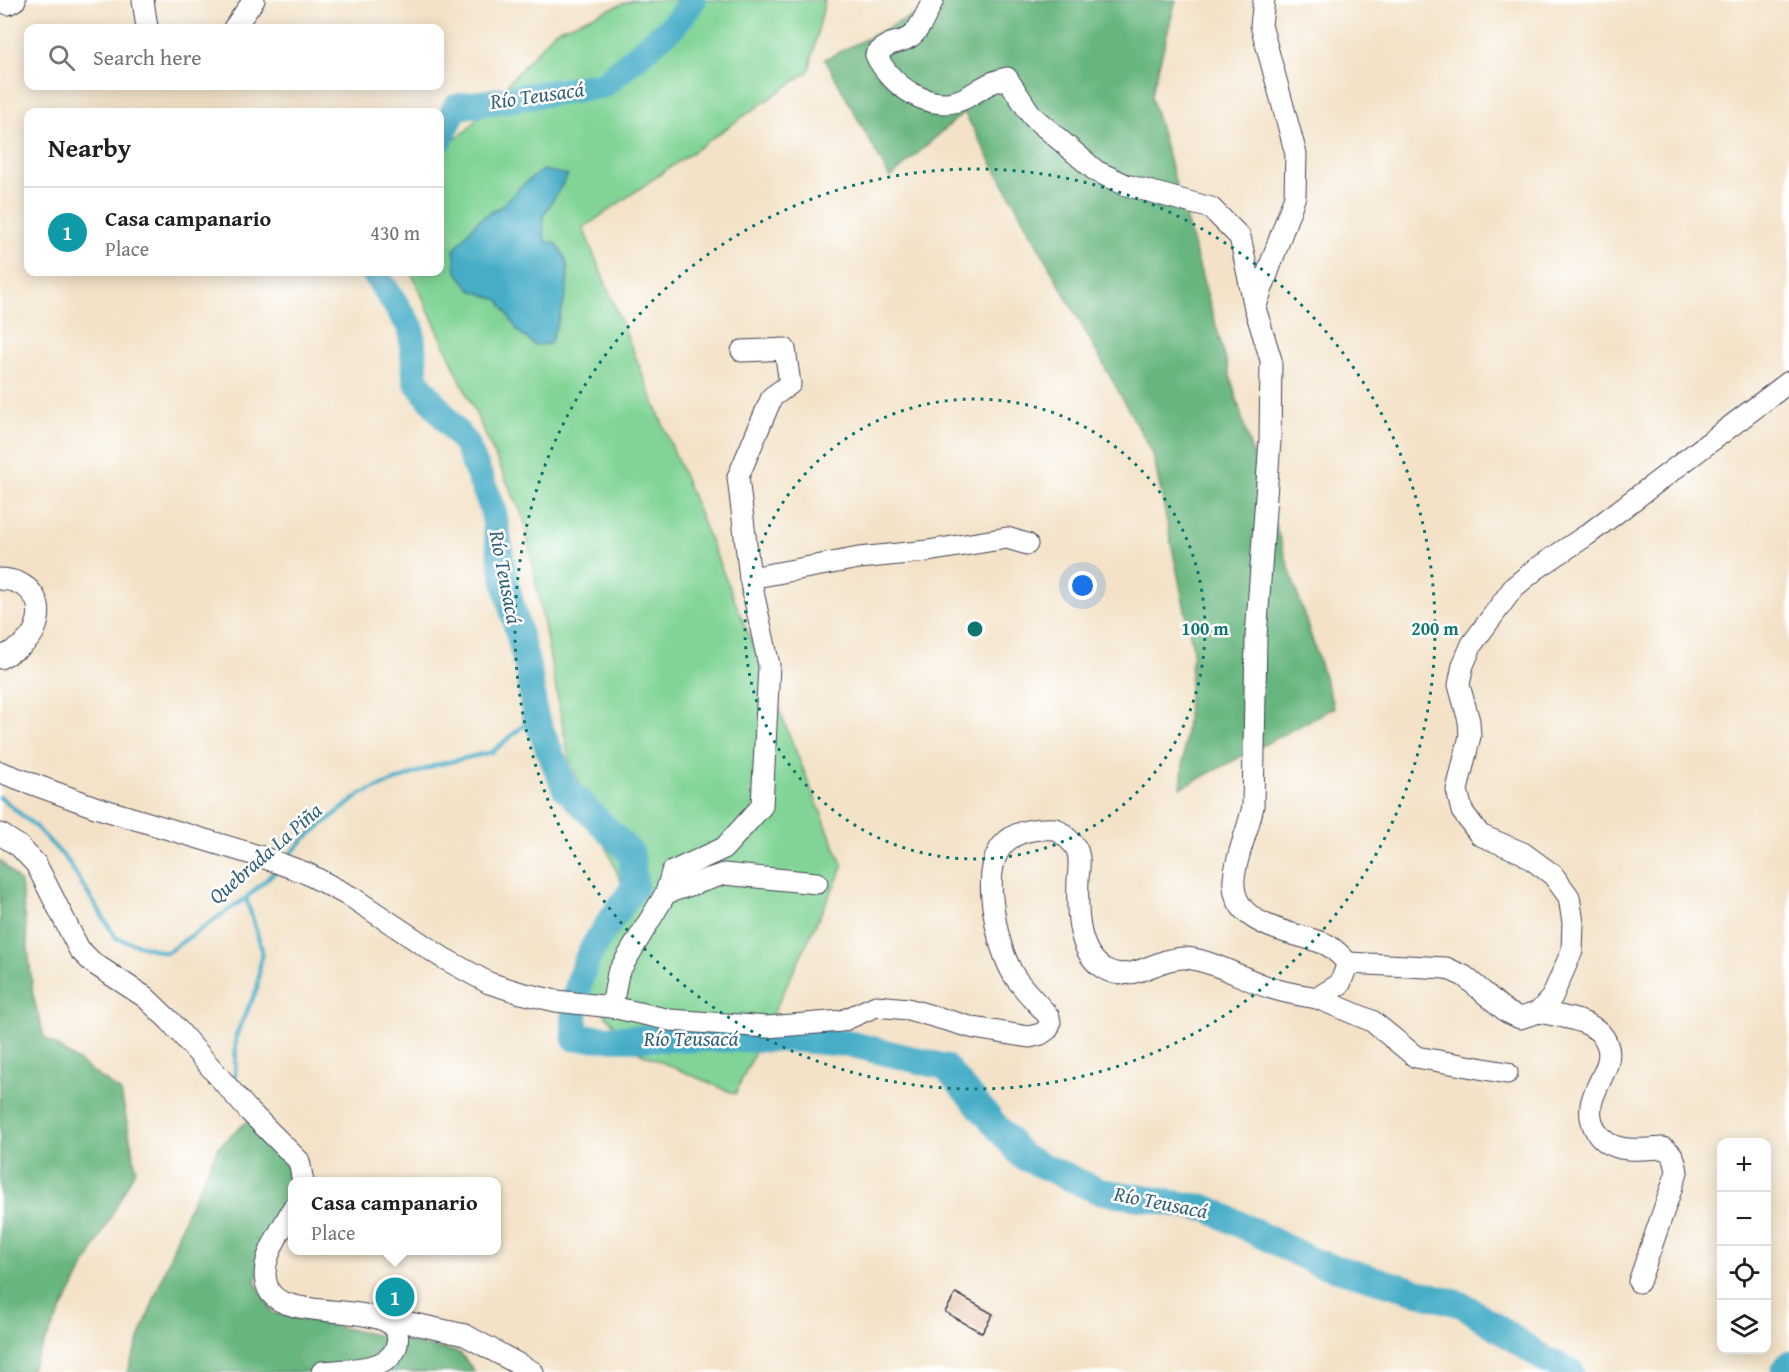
<!DOCTYPE html>
<meta charset="utf-8">
<style>
:root{--surface:#fff;--page:#f2f2f2;--text:#202124;--muted:#757577;--line:#e0e0e0;--accent:#2563eb}
body{margin:0;font-family:"Gentium Book Plus",serif;background:var(--page);color:var(--text)}
.controls{position:absolute;right:18px;bottom:18px;display:grid;overflow:hidden;border-radius:12px;box-shadow:0 3px 15px #0003}
.controls button{width:54px;height:54px;display:grid;place-items:center;padding:0;border:0;border-bottom:2px solid var(--line);background:var(--surface);color:var(--text);font:30px sans-serif}
.you{position:absolute;left:1083px;top:586px;width:21px;height:21px;margin:-15px;border:4px solid #fff;border-radius:50%;background:#1a73e8;box-shadow:0 0 0 9px #1a73e833}
.badge{display:grid;place-items:center;width:39px;height:39px;border-radius:50%;background:var(--accent);color:#fff;font-size:20px;font-weight:700}
.pin{position:absolute;translate:-50% -50%;border:3px solid #fff;box-shadow:0 2px 6px #0006}
.popup{position:absolute;left:288px;top:1177px;width:213px;height:78px;box-sizing:border-box;display:grid;place-content:center;border-radius:12px;background:var(--surface);filter:drop-shadow(0 2px 4px #0005);font-size:20px;white-space:nowrap;color:var(--muted)}
.popup b{font-size:22px;color:var(--text)}
.popup::after{content:'';position:absolute;left:50%;top:100%;margin-left:-12px;border:12px solid transparent;border-top-color:var(--surface)}
.list{margin:0;padding:0;list-style:none}
h2{display:flex;justify-content:space-between;align-items:center;height:78px;margin:0;padding:0 24px;font-size:26px}
h2 small{font-size:20px;font-weight:400;color:var(--muted)}
.list li{display:grid;grid-template-columns:39px 1fr auto;gap:18px;align-items:center;box-sizing:border-box;height:90px;padding:0 24px;border-top:2px solid var(--line)}
.list b{display:block;font-size:22px;white-space:nowrap}
.list p{margin:0;font-size:20px;white-space:nowrap;color:var(--muted)}
.list em{font-size:20px;font-style:normal;color:var(--muted)}
.icon{flex:none;width:33px;height:33px;fill:none;stroke:currentColor;stroke-width:2;stroke-linecap:round;stroke-linejoin:round}
.map{position:relative;flex:none;width:1789px;height:1372px;overflow:hidden}
.search{position:absolute;background:var(--surface);box-shadow:0 3px 15px #0003;left:24px;top:24px;width:420px;height:66px;display:flex;align-items:center;gap:15px;box-sizing:border-box;padding:0 21px;border-radius:12px;color:var(--muted);font-size:22px}
.panel{position:absolute;background:var(--surface);box-shadow:0 3px 15px #0003;left:24px;top:108px;width:420px;height:168px;border-radius:12px}
.map>svg:first-child{display:block}
</style>
<div class="map">
<svg width="1789" height="1372" viewBox="0 0 1789 1372">
<rect width="100%" height="100%" fill="#fff"/>
<filter id="ink" filterUnits="userSpaceOnUse"><feTurbulence type="fractalNoise" baseFrequency=".0167" numOctaves="2"/><feDisplacementMap in="SourceGraphic" scale="12" xChannelSelector="R" yChannelSelector="G"/><feConvolveMatrix kernelMatrix="1 2 1 2 8 2 1 2 1" color-interpolation-filters="sRGB"/></filter>
<filter id="wash" filterUnits="userSpaceOnUse"><feTurbulence type="fractalNoise" baseFrequency=".008" numOctaves="4" result="noise"/><feDisplacementMap in="SourceGraphic" scale="24" xChannelSelector="R" yChannelSelector="G"/><feGaussianBlur stdDeviation="1.35" result="paint"/><feColorMatrix in="noise" values="0 0 0 0 0 0 0 0 0 0 0 0 0 0 0 0 0 1.4 0 .05"/><feComposite in="paint" operator="in"/></filter>
<g filter="url(#wash)">
<rect width="100%" height="100%" fill="#f3e2c7"/>
<polygon fill="#81d496" stroke="#527b68" stroke-width="1.5" points="632,0 825,0 809,71 583,228 843,867 735,1094 638,1052 572,977 624,889 569,759 524,519 411,272 440,272 440,149 467,130 555,31"/>
<g fill="#68b67f" stroke="#456c5d" stroke-width="1.5">
<polygon points="944,0 1176,0 1151,96 1250,446 1334,708 1181,788 1193,649 1153,454 964,112 890,178 825,59"/>
<polygon points="0,860 21,883 33,995 44,1037 121,1092 136,1169 29,1372 0,1372"/>
<polygon points="251,1118 298,1163 293,1182 293,1203 255,1281 273,1313 460,1353 475,1372 127,1372 185,1216 219,1146"/>
</g>
<path fill="#47adc7" stroke="#346881" stroke-width="1.5" d="M 542,170 L 568,175 L 543,216 L 545,241 L 556,243 C 560,249 566,257 567,264 C 571,291 559,319 550,344 L 534,345 L 517,330 L 499,300 L 471,290 L 456,271 L 454,250 L 478,220 L 503,205 L 520,187 Z"/>
<g fill="none" stroke-linecap="round" stroke-linejoin="round">
<g stroke="#47adc7" stroke-width="4.5">
<polyline points="0,797 36,827 67,860 116,938 166,953 246,898 277,870"/>
<polyline points="286,859 304,839 361,794 436,765 492,752 535,716"/>
<polyline points="235,1077 236,1035 257,989 262,950 246,898"/>
</g>
<g stroke="#47adc7" stroke-width="27">
<polyline points="440,139 456,107 603,85 674,25 693,0"/>
<path d="M 374,272 L 411,328 L 416,381 L 466,444 L 493,509 L 505,581 L 529,673 L 535,716 L 565,788 L 631,853 L 635,886 C 597,941 570,967 575,1038 L 795,1039 L 850,1044 L 945,1067 L 1023,1157 L 1099,1191 L 1209,1209 L 1315,1262 L 1463,1305 L 1546,1360 L 1571,1372"/>
<polyline points="1784,1372 1789,1364"/>
</g>
</g>
<g id="blocks">
<g fill="#e2b99a">
<polygon points="388,1284 410,1291 401,1311 381,1303"/>
<polygon points="956,1293 993,1314 982,1333 945,1312"/>
</g>
</g>
</g>
<g filter="url(#ink)">
<use href="#blocks" fill-opacity="0" stroke="#413f50" stroke-width="1.5"/>
<g fill="none" stroke-linecap="round" stroke-linejoin="round">
<defs>
<g id="minor">
<polyline points="0,0 8,4 15,0"/>
<polyline points="143,0 147,28"/>
<polyline points="234,28 254,0"/>
<polyline points="1255,308 1295,196 1296,154 1261,25 1264,0"/>
<polyline points="750,578 859,558 928,551 1007,538 1027,544"/>
<path d="M 0,579 C 28,580 47,601 35,629 C 29,644 13,651 0,658"/>
<path d="M 0,772 L 95,807 L 262,857 L 306,873 L 353,898 L 443,958 L 489,983 L 521,993 L 556,1001 L 612,1007 L 670,1020 L 767,1027 L 842,1021 L 876,1006 L 908,1009 L 974,1028 L 1029,1037 L 1041,1034 L 1048,1029 L 1050,1023 L 1049,1017 C 1037,1002 1023,990 1013,974 C 1003,956 997,933 994,913 C 985,860 996,826 1056,829 C 1063,834 1071,840 1076,848 C 1081,857 1079,869 1078,879 C 1077,907 1076,951 1103,968 C 1132,986 1157,956 1186,958 C 1214,961 1242,978 1268,987 C 1284,993 1301,995 1317,998 L 1340,984 L 1348,963 C 1341,956 1332,946 1323,943 C 1289,931 1230,926 1234,878 C 1237,853 1248,831 1253,806 L 1256,637 L 1270,440 L 1271,360 L 1255,308 L 1240,237 L 1211,208 L 1126,185 L 1096,171 L 1032,116 L 1007,78 C 985,83 983,89 965,98 C 931,115 890,85 876,55 C 892,38 896,46 910,37 C 921,29 927,12 933,0"/>
<polyline points="0,834 19,846 36,864 79,949 93,963 145,997 170,1021 248,1110 299,1161 303,1182"/>
<polyline points="666,893 672,872 724,848 762,806 769,665 750,578 738,477 772,397 790,384 785,349 742,351"/>
<polyline points="1348,963 1446,968 1464,976 1507,1012 1520,1018 1539,1012 1552,997 1572,951 1573,923 1569,897 1553,875 1523,853 1480,835 1462,811 1457,790 1470,736 1469,721 1459,685 1463,665 1472,644 1514,587 1536,569 1587,535 1789,382"/>
<polyline points="1317,998 1372,1021 1416,1057 1507,1073"/>
<polyline points="612,1007 618,973 666,893 724,874 817,883"/>
<path d="M 1539,1012 C 1561,1017 1598,1019 1607,1044 C 1618,1072 1576,1096 1596,1131 C 1611,1155 1639,1149 1663,1148 C 1674,1153 1675,1160 1677,1172 L 1639,1282"/>
<path d="M 293,1208 C 281,1232 254,1265 270,1292 C 290,1325 413,1295 396,1348 C 387,1372 345,1369 322,1372"/>
<polyline points="383,1317 465,1335 533,1372"/>
</g>
</defs>
<use href="#minor" stroke="#413f50" stroke-width="23"/>
<use href="#minor" stroke="#fff" stroke-width="21"/>
</g>
</g>
<g fill="none" stroke="#0f766e" stroke-width="3" stroke-dasharray="3 6">
<circle cx="975" cy="629" r="230"/>
<circle cx="975" cy="629" r="460"/>
</g>
<g text-anchor="middle" dominant-baseline="central" stroke-width="5" stroke-linejoin="round" paint-order="stroke">
<g font-size="21" font-style="italic" fill="#33617a" stroke="#fff">
<text transform="translate(537 95) rotate(-8)">Río Teusacá</text>
<text transform="translate(506 577) rotate(79)">Río Teusacá</text>
<text transform="translate(265 853) rotate(-41)">Quebrada La Piña</text>
<text x="691" y="1038">Río Teusacá</text>
<text transform="translate(1161 1202) rotate(11)">Río Teusacá</text>
</g>
</g>
<circle cx="975" cy="629" r="9" fill="#0f766e" stroke="#fff" stroke-width="3"/>
<g font-size="18" text-anchor="middle" font-weight="bold" fill="#0f766e" stroke="#fff" stroke-width="5" stroke-linejoin="round" paint-order="stroke">
<text x="1205" y="635">100 m</text>
<text x="1435" y="635">200 m</text>
</g>
</svg>
<div class="controls">
<button>+</button>
<button>−</button>
<button><svg class="icon" aria-label="locate" viewBox="0 0 24 24"><circle cx="12" cy="12" r="6"/><path d="M12 2v4M12 18v4M2 12h4M18 12h4"/></svg></button>
<button><svg class="icon" aria-label="layers" viewBox="0 0 24 24"><path d="M12 4l9 5-9 5-9-5zM3 14l9 5 9-5"/></svg></button>
</div>
<div class="you"></div>
<div class="pin badge" style="left:395px;top:1297px;background:#0f9aa8">1</div>
<div class="popup"><b>Casa campanario</b>Place</div>
<div class="search"><svg class="icon" aria-label="search" viewBox="0 0 24 24"><circle cx="10" cy="10" r="6"/><path d="M15 15l6 6"/></svg>Search here</div>
<section class="panel">
<h2>Nearby<small></small></h2>
<ul class="list">
<li><span class="badge" style="background:#0f9aa8">1</span><div><b>Casa campanario</b><p>Place</p></div><em>430 m</em></li>
</ul>
</section>
</div>
